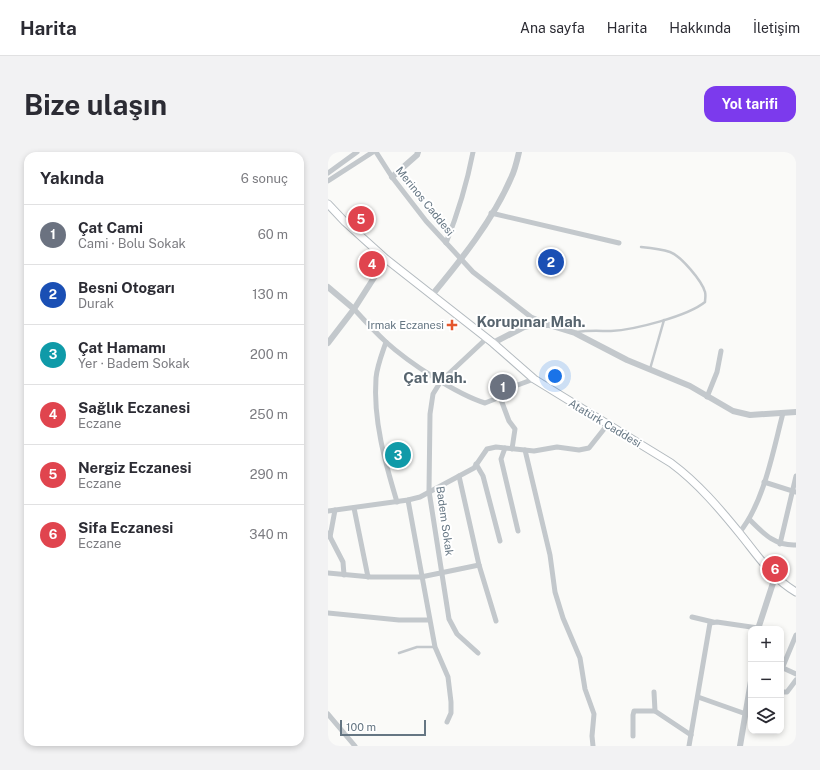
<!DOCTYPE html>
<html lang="tr">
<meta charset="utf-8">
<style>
:root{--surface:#fff;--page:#f2f2f3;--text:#2b2b33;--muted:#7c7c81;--line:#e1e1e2;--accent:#7c3aed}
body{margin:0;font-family:"Public Sans",sans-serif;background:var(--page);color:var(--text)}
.controls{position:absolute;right:12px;bottom:12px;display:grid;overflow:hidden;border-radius:8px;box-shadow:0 2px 6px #0003}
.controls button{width:36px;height:36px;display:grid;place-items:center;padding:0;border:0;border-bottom:1px solid var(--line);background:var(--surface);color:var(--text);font:20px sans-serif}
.scale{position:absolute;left:12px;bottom:10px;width:86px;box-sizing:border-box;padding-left:4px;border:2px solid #657683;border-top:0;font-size:11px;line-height:14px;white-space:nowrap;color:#657683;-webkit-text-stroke:3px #fff;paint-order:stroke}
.you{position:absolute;left:227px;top:224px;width:14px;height:14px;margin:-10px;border:3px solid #fff;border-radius:50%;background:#1a73e8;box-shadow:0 0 0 6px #1a73e833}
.badge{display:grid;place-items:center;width:26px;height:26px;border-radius:50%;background:var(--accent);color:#fff;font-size:13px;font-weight:700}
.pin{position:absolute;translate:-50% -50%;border:2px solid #fff;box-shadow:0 1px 4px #0006}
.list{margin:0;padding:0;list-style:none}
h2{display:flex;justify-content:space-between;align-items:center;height:52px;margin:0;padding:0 16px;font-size:17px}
h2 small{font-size:13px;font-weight:400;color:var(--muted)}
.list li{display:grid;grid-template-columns:26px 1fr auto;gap:12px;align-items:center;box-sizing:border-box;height:60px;padding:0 16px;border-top:1px solid var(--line)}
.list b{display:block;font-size:15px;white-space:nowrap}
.list p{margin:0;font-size:13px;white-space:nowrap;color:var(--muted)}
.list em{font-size:13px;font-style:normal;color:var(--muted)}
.icon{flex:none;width:22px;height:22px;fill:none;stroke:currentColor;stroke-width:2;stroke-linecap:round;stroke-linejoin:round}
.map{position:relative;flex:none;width:468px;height:594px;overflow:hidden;border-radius:12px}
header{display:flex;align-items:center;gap:24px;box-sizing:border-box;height:56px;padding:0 20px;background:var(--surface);border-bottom:1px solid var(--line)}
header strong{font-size:19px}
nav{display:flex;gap:22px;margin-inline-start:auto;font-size:14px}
.intro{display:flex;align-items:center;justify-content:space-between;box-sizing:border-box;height:96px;padding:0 24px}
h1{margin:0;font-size:28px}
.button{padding:10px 18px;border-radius:12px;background:var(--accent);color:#fff;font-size:14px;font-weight:700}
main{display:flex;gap:24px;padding:0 24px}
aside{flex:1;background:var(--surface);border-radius:12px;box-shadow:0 2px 6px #0003}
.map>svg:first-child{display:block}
</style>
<header>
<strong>Harita</strong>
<nav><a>Ana sayfa</a><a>Harita</a><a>Hakkında</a><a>İletişim</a></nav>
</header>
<div class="intro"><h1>Bize ulaşın</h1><a class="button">Yol tarifi</a></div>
<main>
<aside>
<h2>Yakında<small>6 sonuç</small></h2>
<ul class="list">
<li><span class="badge" style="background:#6b7280">1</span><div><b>Çat Cami</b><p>Cami · Bolu Sokak</p></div><em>60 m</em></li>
<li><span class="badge" style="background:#1a4fb4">2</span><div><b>Besni Otogarı</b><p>Durak</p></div><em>130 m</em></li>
<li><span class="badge" style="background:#0f9aa8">3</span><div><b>Çat Hamamı</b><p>Yer · Badem Sokak</p></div><em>200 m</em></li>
<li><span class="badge" style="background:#e0444e">4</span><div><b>Sağlık Eczanesi</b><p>Eczane</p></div><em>250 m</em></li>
<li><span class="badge" style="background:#e0444e">5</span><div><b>Nergiz Eczanesi</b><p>Eczane</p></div><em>290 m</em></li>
<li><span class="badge" style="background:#e0444e">6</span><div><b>Sifa Eczanesi</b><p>Eczane</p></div><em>340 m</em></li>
</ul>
</aside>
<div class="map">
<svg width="468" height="594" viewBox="0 0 468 594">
<rect width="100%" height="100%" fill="#fafaf8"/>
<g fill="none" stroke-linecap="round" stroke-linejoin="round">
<defs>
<path id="secondary" d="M 0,52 L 17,70 L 58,107 L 165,191 L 206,227 L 343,311 C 370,331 392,357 413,383 C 430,404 444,426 468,440"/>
</defs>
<use href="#secondary" stroke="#b3babf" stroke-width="9"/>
<g stroke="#c3c8cc" stroke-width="2.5">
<path d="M 249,180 C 261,178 272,179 283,179 C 306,178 360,164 377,150 C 377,147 378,143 377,140 C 374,129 353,104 342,100 C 333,97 323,96 313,95"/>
<polyline points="322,217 336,168"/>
<polyline points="71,501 89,495 107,495"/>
</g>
<g stroke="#c3c8cc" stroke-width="5">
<polyline points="48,0 64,25 98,69 145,120 203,165 220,172"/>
<polyline points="0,21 29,0"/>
<polyline points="0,29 45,0"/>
<polyline points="163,61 291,91"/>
<path d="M 118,91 C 130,61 139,31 145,0"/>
<path d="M 26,157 C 36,168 46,179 58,190 C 80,210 128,242 157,251 L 172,245 L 187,234 L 206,227"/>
<path d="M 58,190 C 54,202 49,214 48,226 C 45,268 57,310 69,350"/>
<polyline points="172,245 181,269 187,277 184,297"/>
<polyline points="379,245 389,220 393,199"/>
<polyline points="177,296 173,307 190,379"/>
<polyline points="197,298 222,403 227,440 235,466 252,506 257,537 266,562 264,584 265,594"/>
<polyline points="148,312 155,324 172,389"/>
<polyline points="131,324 151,413 168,469"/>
<polyline points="436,330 468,340"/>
<polyline points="80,348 107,495 120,525 123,550 123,561 119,570"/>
<polyline points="26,356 40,425"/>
<polyline points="0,359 80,348 92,345 146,316 159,297 168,295 206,299 229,295 251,298 261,296 280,272"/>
<path d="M 422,368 C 436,382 447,394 468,393"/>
<polyline points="0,381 15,410 16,423"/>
<path d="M 411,381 C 436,351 445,299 455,261"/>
<polyline points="2,385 7,358"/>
<polyline points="452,392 468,324"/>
<polyline points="0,421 43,425 93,425 151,413"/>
<polyline points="0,461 71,468 101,468"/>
<polyline points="364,465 385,470"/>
<polyline points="150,501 129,482 121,467 101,339 102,262 105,242 113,229 159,186"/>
<polyline points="455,516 468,522"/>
<polyline points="453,519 468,483"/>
<polyline points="326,540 327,559 363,583"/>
<polyline points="453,540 459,540 468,528"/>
<polyline points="370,545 418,562"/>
<polyline points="0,562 27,594"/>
<polyline points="305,584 305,563 306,559 327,559"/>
<polyline points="361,594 382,471 389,470 430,476"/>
</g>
<g stroke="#c3c8cc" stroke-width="6">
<polyline points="64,25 89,3 90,0"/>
<polyline points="0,135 26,157"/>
<path d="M 104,143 C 133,108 165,68 183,26 C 187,18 189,9 191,0"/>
<polyline points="0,191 26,157 58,107"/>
<polyline points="165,191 196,175 205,173 221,173 247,181 299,208 362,234 405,259 422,263 468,260"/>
<polyline points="430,477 447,425"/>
<polyline points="412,594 423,529"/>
</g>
<use href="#secondary" stroke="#fff" stroke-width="7"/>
</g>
<path fill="#e4572e" stroke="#fff" stroke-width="1.5" d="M122 167h4v4h4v4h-4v4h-4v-4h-4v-4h4z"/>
<g text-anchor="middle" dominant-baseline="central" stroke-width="4" stroke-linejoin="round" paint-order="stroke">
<g font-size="11" fill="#657683" stroke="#fff">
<text transform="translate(97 49) rotate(51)">Merinos Caddesi</text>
<text transform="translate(277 271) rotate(31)">Atatürk Caddesi</text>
<text transform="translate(117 369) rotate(82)">Badem Sokak</text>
</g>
<g font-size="11" fill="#657683" stroke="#fff" text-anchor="end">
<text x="116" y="173">Irmak Eczanesi</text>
</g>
<g font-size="15" font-weight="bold" fill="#57646e" stroke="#fff">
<text x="203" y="169">Korupınar Mah.</text>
<text x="107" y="225">Çat Mah.</text>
</g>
</g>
</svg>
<div class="controls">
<button>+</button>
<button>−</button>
<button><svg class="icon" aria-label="layers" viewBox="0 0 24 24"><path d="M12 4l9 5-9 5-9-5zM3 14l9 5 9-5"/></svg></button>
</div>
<div class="scale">100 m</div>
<div class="you"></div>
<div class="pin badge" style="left:175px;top:235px;background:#6b7280">1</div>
<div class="pin badge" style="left:223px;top:110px;background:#1a4fb4">2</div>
<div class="pin badge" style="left:70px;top:303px;background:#0f9aa8">3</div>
<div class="pin badge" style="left:44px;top:112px;background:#e0444e">4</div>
<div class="pin badge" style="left:33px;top:67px;background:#e0444e">5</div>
<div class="pin badge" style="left:447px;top:417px;background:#e0444e">6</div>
</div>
</main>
